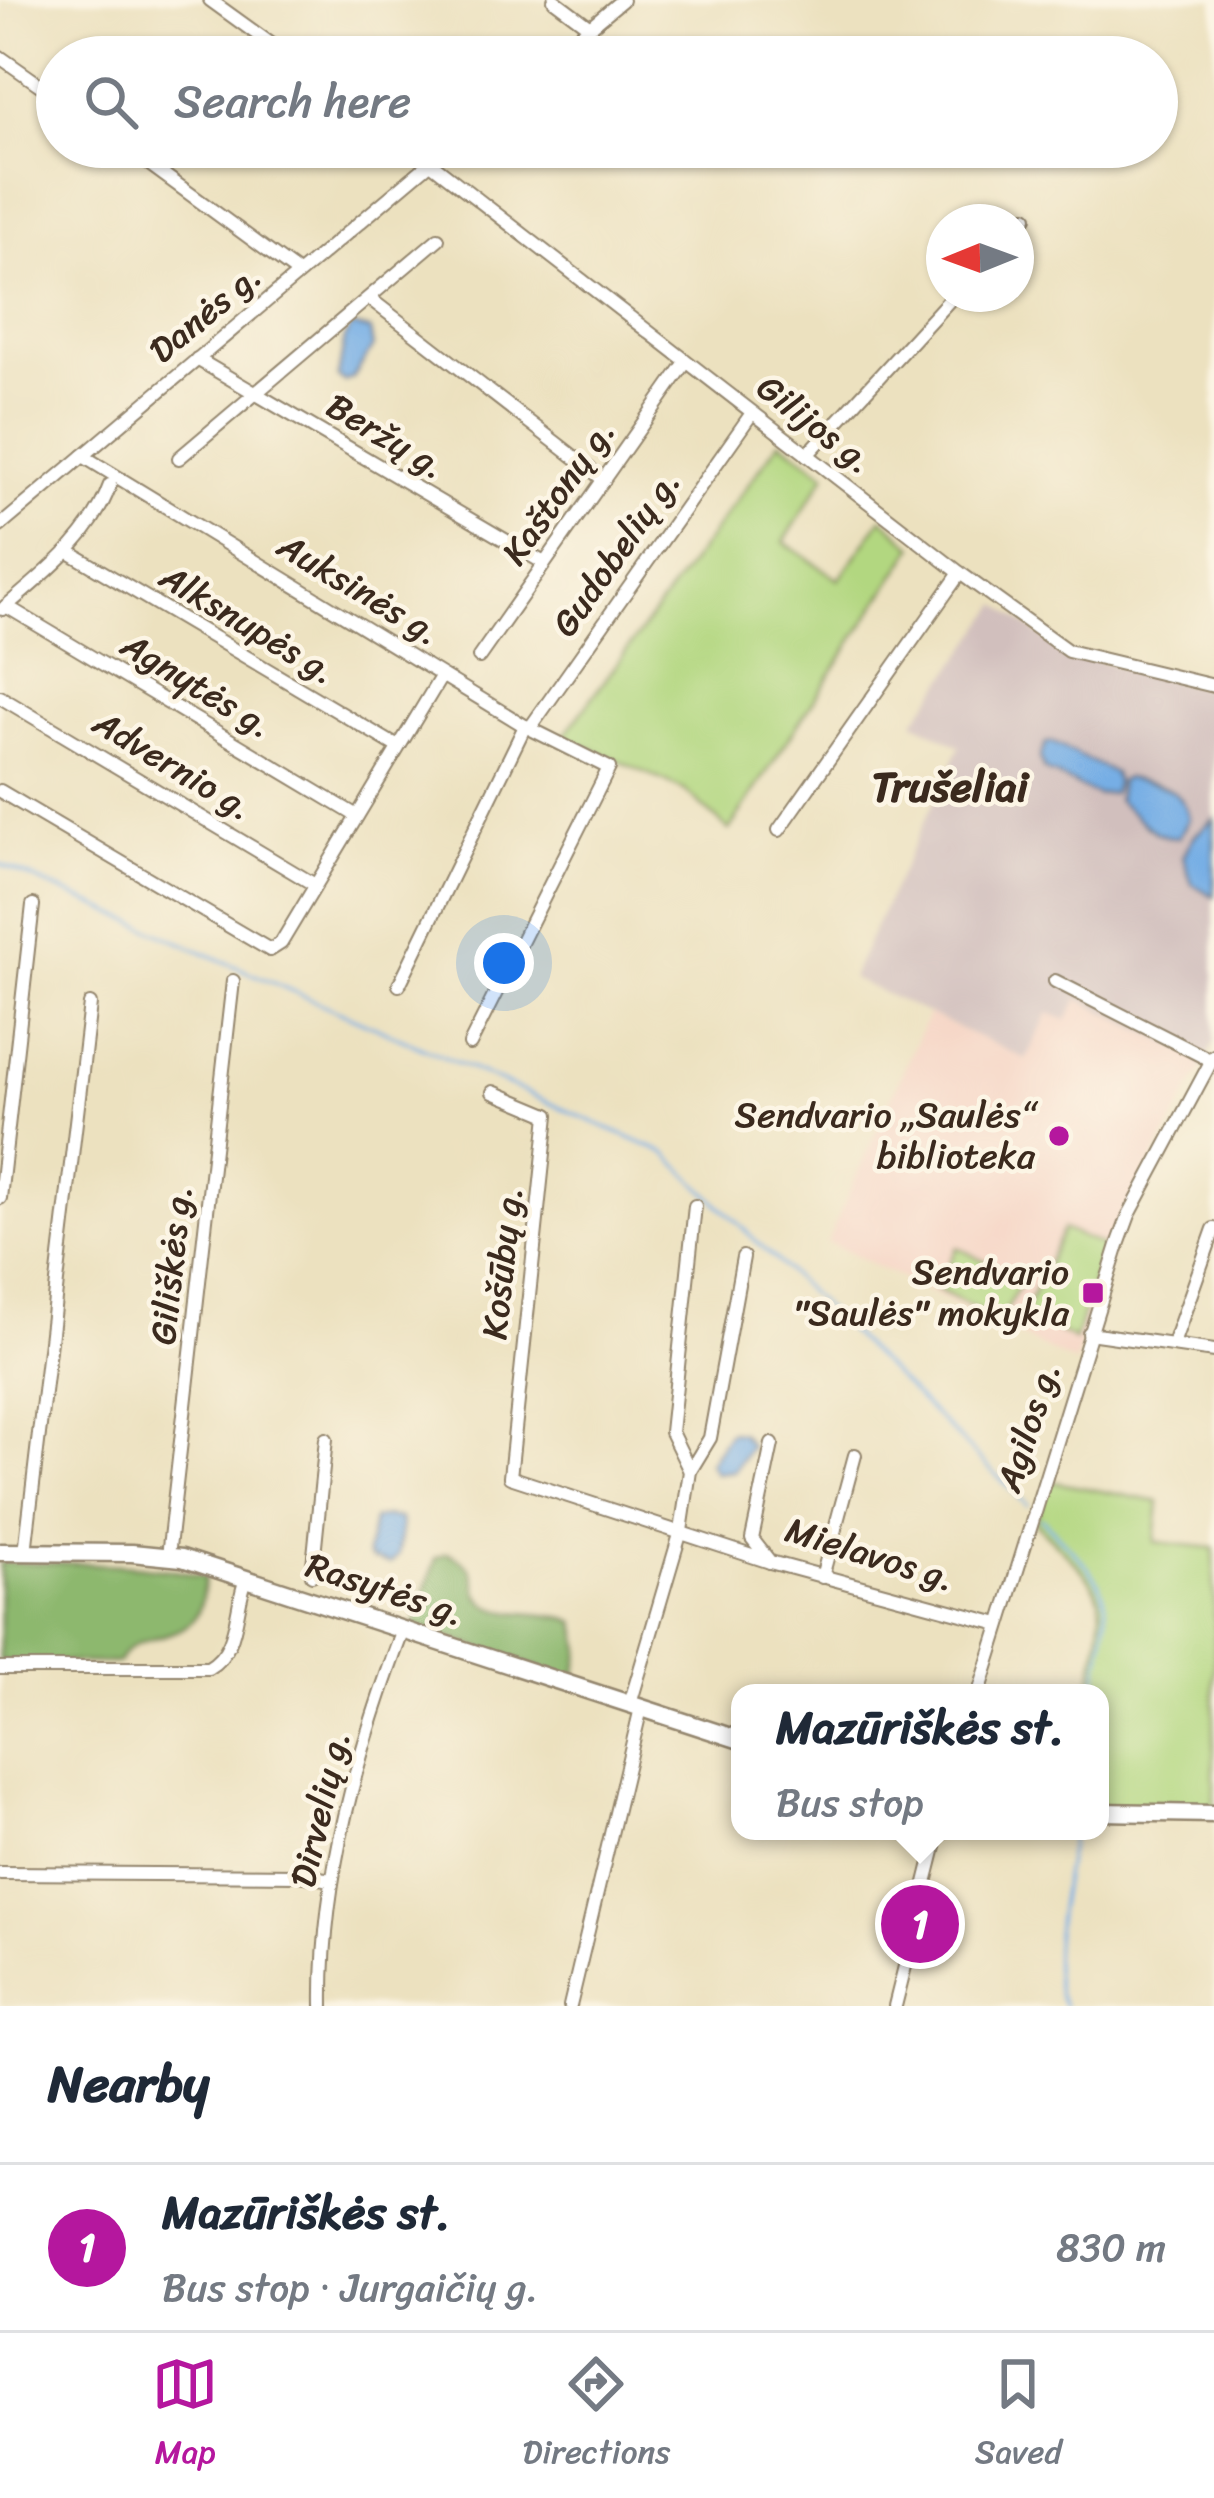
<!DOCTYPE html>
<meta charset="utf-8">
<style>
:root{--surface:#fff;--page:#f6f6f7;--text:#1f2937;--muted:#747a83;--line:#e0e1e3;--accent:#b5179e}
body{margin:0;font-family:Sriracha,sans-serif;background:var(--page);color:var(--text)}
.compass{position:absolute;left:926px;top:204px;width:108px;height:108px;border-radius:50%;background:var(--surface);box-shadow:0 3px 9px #0004;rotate:269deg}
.you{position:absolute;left:504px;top:963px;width:42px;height:42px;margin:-30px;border:9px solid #fff;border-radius:50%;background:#1a73e8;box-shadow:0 0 0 18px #1a73e833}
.badge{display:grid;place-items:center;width:78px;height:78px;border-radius:50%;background:var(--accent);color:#fff;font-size:39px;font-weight:700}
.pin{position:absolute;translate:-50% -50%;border:6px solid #fff;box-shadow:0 3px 12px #0006}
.popup{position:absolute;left:731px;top:1684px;width:378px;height:156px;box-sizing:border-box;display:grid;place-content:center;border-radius:24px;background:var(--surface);filter:drop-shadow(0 3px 9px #0005);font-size:39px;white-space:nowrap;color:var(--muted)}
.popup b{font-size:45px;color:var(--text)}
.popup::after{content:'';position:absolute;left:50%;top:100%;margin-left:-24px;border:24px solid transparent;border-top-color:var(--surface)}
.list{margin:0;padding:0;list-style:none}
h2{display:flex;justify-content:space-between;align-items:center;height:156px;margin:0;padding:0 48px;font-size:51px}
h2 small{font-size:39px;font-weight:400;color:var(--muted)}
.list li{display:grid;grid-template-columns:78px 1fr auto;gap:36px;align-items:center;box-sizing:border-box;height:168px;padding:0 48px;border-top:3px solid var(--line)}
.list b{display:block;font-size:45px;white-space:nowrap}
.list p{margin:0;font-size:39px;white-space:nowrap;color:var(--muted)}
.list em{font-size:39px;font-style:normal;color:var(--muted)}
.icon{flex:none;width:66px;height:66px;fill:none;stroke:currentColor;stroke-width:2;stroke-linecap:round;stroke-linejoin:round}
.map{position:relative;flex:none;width:1214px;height:2006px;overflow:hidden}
.search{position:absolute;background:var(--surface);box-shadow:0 3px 9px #0004;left:36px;right:36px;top:36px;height:132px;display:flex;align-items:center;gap:30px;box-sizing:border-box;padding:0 42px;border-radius:66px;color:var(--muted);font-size:45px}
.sheet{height:324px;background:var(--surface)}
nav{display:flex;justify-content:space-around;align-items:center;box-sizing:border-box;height:168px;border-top:3px solid var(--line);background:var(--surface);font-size:33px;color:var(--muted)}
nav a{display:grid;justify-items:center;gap:6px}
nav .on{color:var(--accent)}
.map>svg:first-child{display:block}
</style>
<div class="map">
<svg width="1214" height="2006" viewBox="0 0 1214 2006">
<rect width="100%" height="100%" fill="#fcf5e5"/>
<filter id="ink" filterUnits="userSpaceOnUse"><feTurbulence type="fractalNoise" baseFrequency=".00833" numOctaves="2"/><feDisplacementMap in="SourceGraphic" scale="24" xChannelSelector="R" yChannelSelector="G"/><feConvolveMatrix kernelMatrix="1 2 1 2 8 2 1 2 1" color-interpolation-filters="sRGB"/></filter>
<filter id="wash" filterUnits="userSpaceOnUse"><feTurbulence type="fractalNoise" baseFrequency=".004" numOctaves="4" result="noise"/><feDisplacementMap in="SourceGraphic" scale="48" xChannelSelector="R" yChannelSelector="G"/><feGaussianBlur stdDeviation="2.7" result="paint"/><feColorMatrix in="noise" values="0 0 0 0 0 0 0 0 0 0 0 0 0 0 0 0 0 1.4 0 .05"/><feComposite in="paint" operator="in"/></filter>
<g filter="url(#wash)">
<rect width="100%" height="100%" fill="#ece1bf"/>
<polygon fill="#f5d2c2" points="1078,999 1193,1056 1202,1068 1128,1206 1075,1363 827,1242 928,1014 1026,1059 1048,1012"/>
<polygon fill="#d1bfbd" points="999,604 1060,651 1214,691 1214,1042 1202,1068 1193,1056 1078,999 1067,1020 1048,1013 1026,1059 851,978 960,746 914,722"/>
<g fill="#b2d780" stroke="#76804f" stroke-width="3">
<polygon points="780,441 826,474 784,542 839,580 882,518 914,547 729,830 684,790 564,736"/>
<polygon points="1063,1229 1103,1246 1075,1340 1024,1313"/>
<polygon points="957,1247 1022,1279 1001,1321 936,1289"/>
<path d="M 1049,1481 L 1159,1502 L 1155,1542 L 1214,1548 L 1214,1809 L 1100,1809 L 1100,1693 L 1089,1693 C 1109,1586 1112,1599 1035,1523 Z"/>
</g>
<g fill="#8db86e" stroke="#647146" stroke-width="3">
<path d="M 447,1553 C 487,1568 466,1590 487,1604 C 508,1618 551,1610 576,1622 L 581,1650 L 575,1680 L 414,1626 L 436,1558 Z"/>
<path d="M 0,1563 C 69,1563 137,1561 205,1577 C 203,1590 202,1607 195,1617 C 178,1642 131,1632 118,1663 L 0,1661 Z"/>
</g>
<g fill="#76aee5" stroke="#586c82" stroke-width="3">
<polygon points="352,326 370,330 373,347 353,378 344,382 338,377 345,337"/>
<polygon points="1052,742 1114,773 1116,783 1113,793 1097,795 1044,770 1040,757 1046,743"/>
<path d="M 1126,778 C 1155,784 1184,785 1189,819 L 1179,837 C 1154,841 1136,814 1117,800 L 1120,781 Z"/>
<polygon points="1214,819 1214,896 1192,884 1183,856 1195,835"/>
<polygon points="729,1432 741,1433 750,1446 734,1471 715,1473 709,1463"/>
<polygon points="387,1517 400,1519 401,1524 398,1556 390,1564 371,1559 367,1554 373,1519"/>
</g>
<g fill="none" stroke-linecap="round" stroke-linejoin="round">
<g stroke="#76aee5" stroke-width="3">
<polyline points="0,864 667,1154 1027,1505"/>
<path d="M 1041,1518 C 1117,1596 1114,1586 1094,1693"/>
<path d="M 1064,2006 C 1041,1970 1066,1874 1072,1831"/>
</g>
</g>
</g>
<g filter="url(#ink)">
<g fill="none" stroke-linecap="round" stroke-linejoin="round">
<defs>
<g id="minor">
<polyline points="210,0 289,57"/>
<polyline points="554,0 590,27"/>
<polyline points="0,57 57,97"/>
<polyline points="554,57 622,0"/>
<polyline points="126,147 298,273"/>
<polyline points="410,147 960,573 1068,651 1214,686"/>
<polyline points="1016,228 1026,217"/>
<polyline points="369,298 604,480"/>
<polyline points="197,359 544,563"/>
<polyline points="807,455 955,294"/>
<polyline points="83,456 525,726 609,768 470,1044"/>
<polyline points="179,458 438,239"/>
<polyline points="0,526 449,147"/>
<polyline points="69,552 398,747"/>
<polyline points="6,606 357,816"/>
<path d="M 3,609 C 45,573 91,538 110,485"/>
<polyline points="479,657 686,362"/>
<polyline points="0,697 315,885"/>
<polyline points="530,728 752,413"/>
<polyline points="0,791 270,950 281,943 439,680"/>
<polyline points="779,830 960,573"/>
<polyline points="1055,981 1212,1061"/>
<polyline points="399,985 525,726"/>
<polyline points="493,1092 548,1115 510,1477 770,1562"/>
<polyline points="0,1198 33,905"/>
<polyline points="1089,1333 1214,1351"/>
<polyline points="1173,1344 1214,1229"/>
<polyline points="772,1444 752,1539 770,1562 999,1624"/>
<polyline points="690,1471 671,1432 695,1206"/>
<polyline points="25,1552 90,1004"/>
<polyline points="168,1556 233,981"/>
<polyline points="312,1575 326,1439"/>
<polyline points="822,1577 855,1455"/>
<path d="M 0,1668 L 208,1668 C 240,1650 234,1610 246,1579"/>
<polyline points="979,1693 1118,1245 1129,1215 1214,1056"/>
<polyline points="630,1704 681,1531 690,1471 710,1438 743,1257"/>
<polyline points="0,1873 299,1875 332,1880"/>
<path d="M 323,2006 C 321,1877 358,1750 403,1630"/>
<polyline points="570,2006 641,1708"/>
<polyline points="895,2006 939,1831"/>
</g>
<g id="major">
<polyline points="0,1552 132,1553 182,1558 740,1740"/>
<polyline points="1100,1812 1214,1814"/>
</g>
</defs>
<use href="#minor" stroke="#94866e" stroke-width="16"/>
<use href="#major" stroke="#94866e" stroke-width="21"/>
<use href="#minor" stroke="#fff" stroke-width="12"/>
<use href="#major" stroke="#fff" stroke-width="16"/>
</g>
</g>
<g fill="#b5179e" stroke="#fcf5e5" stroke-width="4.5">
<circle cx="1059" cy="1136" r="12"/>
<rect x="1081" y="1281" width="24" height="24" rx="6"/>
</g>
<g text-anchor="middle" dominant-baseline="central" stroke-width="9" stroke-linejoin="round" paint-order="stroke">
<g font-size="36" fill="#3b2a1e" stroke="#fcf5e5">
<text transform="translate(205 313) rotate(-40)">Danės g.</text>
<text transform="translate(815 424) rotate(38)">Gilijos g.</text>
<text transform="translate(386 436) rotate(31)">Beržų g.</text>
<text transform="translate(558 492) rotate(-55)">Kaštonų g.</text>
<text transform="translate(616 553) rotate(-55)">Gudobelių g.</text>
<text transform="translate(359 589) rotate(31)">Auksinės g.</text>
<text transform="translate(248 624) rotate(31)">Alksnupės g.</text>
<text transform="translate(197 685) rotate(31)">Agnytės g.</text>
<text transform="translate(173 765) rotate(31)">Advernio g.</text>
<text transform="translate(502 1263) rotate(-84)">Košūbų g.</text>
<text transform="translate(171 1265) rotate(-84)">Giliškės g.</text>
<text transform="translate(1028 1427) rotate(-72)">Agilos g.</text>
<text transform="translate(870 1554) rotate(17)">Mielavos g.</text>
<text transform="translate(385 1589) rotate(18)">Rasytės g.</text>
<text transform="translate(320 1809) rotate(-77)">Dirvelių g.</text>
</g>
<g font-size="36" fill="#3b2a1e" stroke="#fcf5e5" text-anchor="end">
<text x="1035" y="1115">Sendvario „Saulės“<tspan x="1035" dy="41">biblioteka</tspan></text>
<text x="1069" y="1272">Sendvario<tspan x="1069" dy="41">"Saulės" mokykla</tspan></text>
</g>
<g font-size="42" font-weight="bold" fill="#3b2a1e" stroke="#fcf5e5">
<text x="950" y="787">Trušeliai</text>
</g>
</g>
</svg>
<svg class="compass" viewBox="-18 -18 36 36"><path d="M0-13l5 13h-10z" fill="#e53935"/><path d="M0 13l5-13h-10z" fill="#747a83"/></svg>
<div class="you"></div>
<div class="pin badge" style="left:920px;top:1924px">1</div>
<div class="popup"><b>Mazūriškės st.</b>Bus stop</div>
<div class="search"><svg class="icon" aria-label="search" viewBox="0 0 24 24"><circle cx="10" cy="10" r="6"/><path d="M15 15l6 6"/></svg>Search here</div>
</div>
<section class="sheet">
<h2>Nearby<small></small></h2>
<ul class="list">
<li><span class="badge">1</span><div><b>Mazūriškės st.</b><p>Bus stop · Jurgaičių g.</p></div><em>830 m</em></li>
</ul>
</section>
<nav>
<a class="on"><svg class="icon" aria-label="map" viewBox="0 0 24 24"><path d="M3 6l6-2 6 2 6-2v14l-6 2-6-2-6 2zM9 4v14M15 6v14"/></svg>Map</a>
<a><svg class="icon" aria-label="directions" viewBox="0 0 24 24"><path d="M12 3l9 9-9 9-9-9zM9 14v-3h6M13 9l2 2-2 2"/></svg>Directions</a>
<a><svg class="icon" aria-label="saved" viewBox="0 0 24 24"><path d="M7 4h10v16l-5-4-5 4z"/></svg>Saved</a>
</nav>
